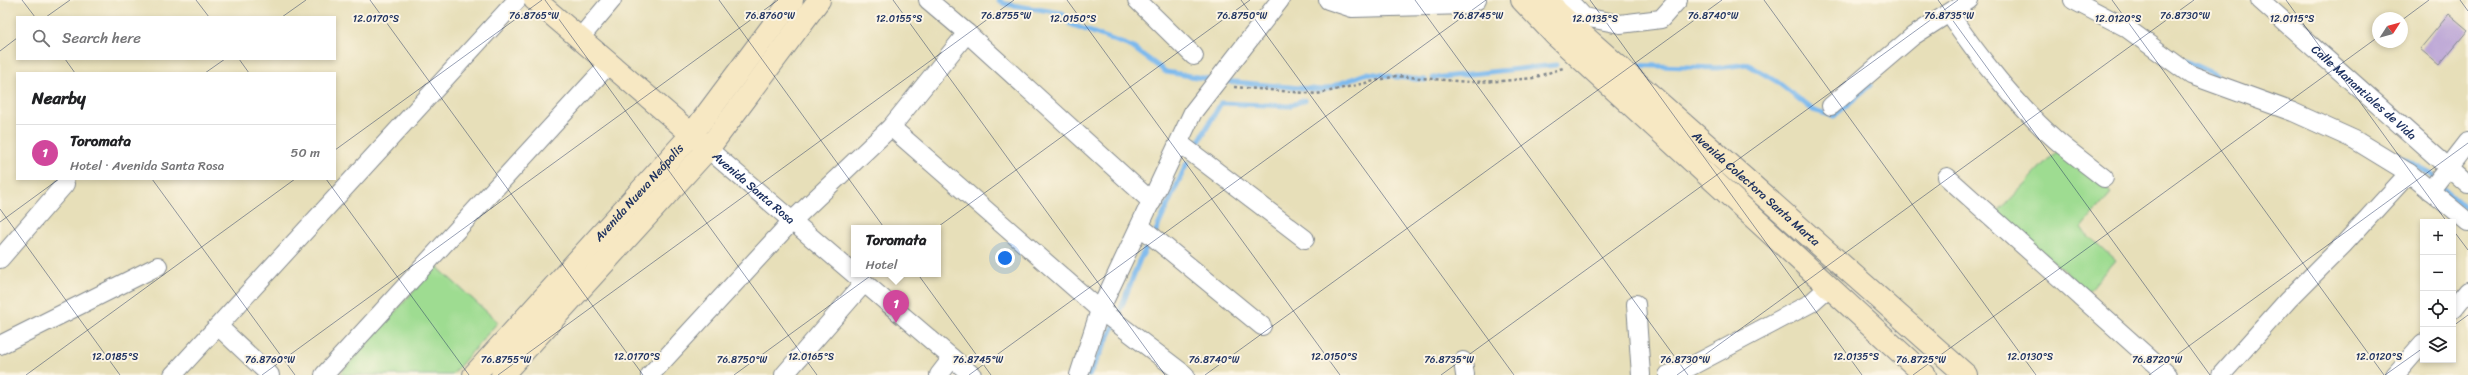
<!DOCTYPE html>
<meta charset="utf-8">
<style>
:root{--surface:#fff;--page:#f6f6f6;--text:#202124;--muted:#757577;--line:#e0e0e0;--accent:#ea580c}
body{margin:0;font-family:Sriracha,sans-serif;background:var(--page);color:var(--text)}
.controls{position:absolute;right:12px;bottom:12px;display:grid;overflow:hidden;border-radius:0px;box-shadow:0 2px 6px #0003}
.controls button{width:36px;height:36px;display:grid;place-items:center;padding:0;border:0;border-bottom:1px solid var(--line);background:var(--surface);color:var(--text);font:20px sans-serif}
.compass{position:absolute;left:2372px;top:12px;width:36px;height:36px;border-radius:50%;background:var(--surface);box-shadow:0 2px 6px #0003;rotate:54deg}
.you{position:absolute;left:1005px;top:258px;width:14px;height:14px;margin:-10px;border:3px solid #fff;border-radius:50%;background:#1a73e8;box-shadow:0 0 0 6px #1a73e833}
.badge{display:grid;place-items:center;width:26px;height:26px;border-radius:50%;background:var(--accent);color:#fff;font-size:13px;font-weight:700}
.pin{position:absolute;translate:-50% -33px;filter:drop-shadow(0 1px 2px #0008)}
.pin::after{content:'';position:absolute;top:21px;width:14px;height:12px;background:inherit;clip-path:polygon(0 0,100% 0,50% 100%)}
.popup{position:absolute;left:851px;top:225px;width:90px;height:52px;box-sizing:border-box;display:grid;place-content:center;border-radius:0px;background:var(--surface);filter:drop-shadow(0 1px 3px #0005);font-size:13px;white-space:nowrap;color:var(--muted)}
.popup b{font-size:15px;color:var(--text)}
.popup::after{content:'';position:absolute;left:50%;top:100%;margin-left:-8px;border:8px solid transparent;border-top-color:var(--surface)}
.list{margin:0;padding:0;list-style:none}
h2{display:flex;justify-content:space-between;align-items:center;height:52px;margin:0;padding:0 16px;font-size:17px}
h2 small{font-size:13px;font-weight:400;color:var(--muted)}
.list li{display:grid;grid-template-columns:26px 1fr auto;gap:12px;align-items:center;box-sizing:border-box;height:56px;padding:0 16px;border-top:1px solid var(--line)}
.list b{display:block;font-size:15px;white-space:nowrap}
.list p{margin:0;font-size:13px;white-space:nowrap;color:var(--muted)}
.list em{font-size:13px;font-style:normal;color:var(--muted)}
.icon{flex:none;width:22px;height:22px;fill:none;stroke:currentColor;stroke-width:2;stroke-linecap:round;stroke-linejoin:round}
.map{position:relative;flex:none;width:2468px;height:375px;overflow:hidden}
.search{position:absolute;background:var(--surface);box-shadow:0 2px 6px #0003;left:16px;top:16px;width:320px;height:44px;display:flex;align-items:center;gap:10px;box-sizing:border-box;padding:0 14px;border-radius:0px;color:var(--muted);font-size:15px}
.panel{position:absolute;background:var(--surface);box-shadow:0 2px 6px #0003;left:16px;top:72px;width:320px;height:108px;border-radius:0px}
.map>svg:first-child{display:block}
</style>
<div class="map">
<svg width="2468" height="375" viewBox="0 0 2468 375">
<rect width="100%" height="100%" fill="#fcf5e5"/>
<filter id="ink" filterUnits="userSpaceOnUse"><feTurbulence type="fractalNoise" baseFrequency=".025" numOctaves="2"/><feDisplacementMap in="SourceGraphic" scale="8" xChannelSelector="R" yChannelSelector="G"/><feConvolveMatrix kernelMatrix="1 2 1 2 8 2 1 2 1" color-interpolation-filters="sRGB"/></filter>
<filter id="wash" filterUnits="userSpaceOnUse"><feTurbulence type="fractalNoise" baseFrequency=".012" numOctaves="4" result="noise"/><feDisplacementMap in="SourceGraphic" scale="16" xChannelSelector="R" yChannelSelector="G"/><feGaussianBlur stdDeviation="0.9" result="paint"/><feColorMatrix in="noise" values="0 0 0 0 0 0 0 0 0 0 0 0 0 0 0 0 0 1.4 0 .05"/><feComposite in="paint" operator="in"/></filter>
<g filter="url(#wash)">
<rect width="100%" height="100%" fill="#e7dfb9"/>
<g fill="#9edc91" stroke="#5c8678">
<polygon points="2059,149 2111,193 2081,229 2115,260 2088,292 1998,212"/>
<polygon points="436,266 498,322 452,375 339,375"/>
</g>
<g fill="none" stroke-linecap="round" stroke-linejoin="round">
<g stroke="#7bb9ee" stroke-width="5">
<polyline points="999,0 1005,4 1062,13 1070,24 1132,47 1166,72 1209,79"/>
<polyline points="2185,61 2214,74"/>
<polyline points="1628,65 1717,68 1747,64 1776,81 1813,110 1834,116 1870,85"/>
<polyline points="1395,77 1425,80"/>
<polyline points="1433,78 1556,65"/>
<polyline points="1224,81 1322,90 1368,73 1390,76"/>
<polyline points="1194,150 1221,103 1289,106 1305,100"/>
<polyline points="2388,150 2431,174 2441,187 2468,210"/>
<polyline points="1154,235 1187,163"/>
<polyline points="1089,375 1114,326 1140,259 1149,243"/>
</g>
</g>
<g id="blocks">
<polygon fill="#b9a3d6" points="2449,14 2468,30 2439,65 2420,49"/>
</g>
</g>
<g filter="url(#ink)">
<use href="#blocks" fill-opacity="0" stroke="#81878c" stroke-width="1"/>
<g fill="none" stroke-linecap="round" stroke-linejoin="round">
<defs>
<g id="street">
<polyline points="928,0 967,33 1152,202"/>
<polyline points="1137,0 1194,56"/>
<polyline points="1328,0 1352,8 1468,5 1477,0"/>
<polyline points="1568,0 1584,17 1620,24 1661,19 1678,0"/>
<polyline points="2073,0 2125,27 2191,75 2293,112 2355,140 2409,173 2468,222"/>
<path id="s1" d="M 2260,0 L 2468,185"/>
<path d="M 1949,13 C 1976,54 2019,108 2056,140 C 2071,153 2088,165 2104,178"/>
<polyline points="580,38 612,0"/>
<polyline points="1831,106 1913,36 1969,0"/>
<polyline points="891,127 1100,310 1185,375"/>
<polyline points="1179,143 1305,239"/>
<path id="s2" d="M 708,149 L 972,375"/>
<polyline points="1947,177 2168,375"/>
<polyline points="2430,191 2468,142"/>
<polyline points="1141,227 1262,326"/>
<polyline points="0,259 65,184"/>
<polyline points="1636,304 1641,375"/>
<polyline points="2453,309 2468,291"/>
<polyline points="218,326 270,375"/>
<polyline points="0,345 158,266"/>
<polyline points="1463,361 1465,375"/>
<polyline points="173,375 517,0"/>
<polyline points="324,375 609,64"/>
<polyline points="650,375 792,221 891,127 967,33"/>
<polyline points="784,375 864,283"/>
<polyline points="939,375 952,358"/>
<polyline points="1079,375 1100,310 1193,112 1280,0"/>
<polyline points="1668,375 1682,371 1811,303 1830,286"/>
<polyline points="2221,375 2288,300 2343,245 2409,173"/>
<polyline points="2395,375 2423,343"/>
</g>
<g id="secondary">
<polyline points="535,0 703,144"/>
<polyline points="1522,0 1556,36 1925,375"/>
<path id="s3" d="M 1548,0 L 1557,12 L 1966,375"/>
<path id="s4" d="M 474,375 L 692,134 L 792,0"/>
<polyline points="502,375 708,149 819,0"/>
</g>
</defs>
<use href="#street" stroke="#81878c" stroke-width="20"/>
<use href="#secondary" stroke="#81878c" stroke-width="24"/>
<polyline stroke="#81878c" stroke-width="2.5" stroke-dasharray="3 3" stroke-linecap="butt" points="1234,87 1317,94 1396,76 1470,82 1502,81 1533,78 1563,68"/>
<use href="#street" stroke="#fff" stroke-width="18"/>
<use href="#secondary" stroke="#f7e8c3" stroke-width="22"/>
</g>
</g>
<path fill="none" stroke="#1b2f5e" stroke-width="1" stroke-opacity="0.45" d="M 22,0 L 35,17M 196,0 L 209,17M 370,0 L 643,375M 545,0 L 817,375M 719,0 L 991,375M 893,0 L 1165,375M 1067,0 L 1340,375M 1241,0 L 1514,375M 1415,0 L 1688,375M 1590,0 L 1862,375M 1764,0 L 2036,375M 1938,0 L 2210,375M 2112,0 L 2384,375M 2286,0 L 2447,222M 2460,0 L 2468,11M 46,17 L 70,0M 282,17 L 306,0M 2402,20 L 2429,0M 0,51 L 17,38M 65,59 L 75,73M 239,59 L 249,73M 205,73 L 225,59M 335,150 L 542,0M 152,179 L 295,375M 326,179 L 469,375M 0,209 L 120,375M 0,222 L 59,179M 2453,230 L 2468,250M 2453,326 L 2468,315M 26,375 L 295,179M 262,375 L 778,0M 498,375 L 1014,0M 734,375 L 1250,0M 969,375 L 1486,0M 1205,375 L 1722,0M 1441,375 L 1958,0M 1677,375 L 2194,0M 1913,375 L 2378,37M 2149,375 L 2468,143M 2385,375 L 2423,348"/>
<g text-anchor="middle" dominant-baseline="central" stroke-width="4" stroke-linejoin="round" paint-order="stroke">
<g font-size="12" fill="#1b2f5e" stroke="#fcf5e5">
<text stroke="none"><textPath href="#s1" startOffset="139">Calle Manantiales de Vida</textPath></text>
<text stroke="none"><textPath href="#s2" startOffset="60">Avenida Santa Rosa</textPath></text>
<text stroke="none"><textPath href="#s3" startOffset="281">Avenida Colectora Santa Marta</textPath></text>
<text stroke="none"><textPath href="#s4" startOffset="246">Avenida Nueva Neópolis</textPath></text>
</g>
</g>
<g font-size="10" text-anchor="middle" fill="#1b2f5e" stroke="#fcf5e5" stroke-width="4" stroke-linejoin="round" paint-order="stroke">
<text x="1006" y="19">76.8755°W</text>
<text x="1242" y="19">76.8750°W</text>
<text x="2185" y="19">76.8730°W</text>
<text x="534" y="19">76.8765°W</text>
<text x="1478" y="19">76.8745°W</text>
<text x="770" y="19">76.8760°W</text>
<text x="1713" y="19">76.8740°W</text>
<text x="1949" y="19">76.8735°W</text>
<text x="376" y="22">12.0170°S</text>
<text x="899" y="22">12.0155°S</text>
<text x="1073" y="22">12.0150°S</text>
<text x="1595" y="22">12.0135°S</text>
<text x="2292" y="22">12.0115°S</text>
<text x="2118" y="22">12.0120°S</text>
<text x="115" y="360">12.0185°S</text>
<text x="637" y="360">12.0170°S</text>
<text x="811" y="360">12.0165°S</text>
<text x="1334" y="360">12.0150°S</text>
<text x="1856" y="360">12.0135°S</text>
<text x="2030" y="360">12.0130°S</text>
<text x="2379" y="360">12.0120°S</text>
<text x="270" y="363">76.8760°W</text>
<text x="506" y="363">76.8755°W</text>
<text x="742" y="363">76.8750°W</text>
<text x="978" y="363">76.8745°W</text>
<text x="1214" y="363">76.8740°W</text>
<text x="1449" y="363">76.8735°W</text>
<text x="1685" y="363">76.8730°W</text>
<text x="1921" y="363">76.8725°W</text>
<text x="2157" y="363">76.8720°W</text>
</g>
</svg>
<div class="controls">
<button>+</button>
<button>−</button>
<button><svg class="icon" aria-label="locate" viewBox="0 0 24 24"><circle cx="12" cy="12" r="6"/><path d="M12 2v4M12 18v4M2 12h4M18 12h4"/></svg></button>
<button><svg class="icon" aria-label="layers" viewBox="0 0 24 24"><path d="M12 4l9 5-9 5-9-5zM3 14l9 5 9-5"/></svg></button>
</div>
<svg class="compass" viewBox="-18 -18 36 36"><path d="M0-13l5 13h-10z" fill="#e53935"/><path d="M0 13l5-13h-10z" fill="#757577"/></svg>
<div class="you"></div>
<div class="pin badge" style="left:896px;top:323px;background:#d1479c">1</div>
<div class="popup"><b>Toromata</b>Hotel</div>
<div class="search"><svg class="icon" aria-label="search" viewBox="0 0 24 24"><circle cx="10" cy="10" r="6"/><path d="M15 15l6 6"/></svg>Search here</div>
<section class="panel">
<h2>Nearby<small></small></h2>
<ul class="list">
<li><span class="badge" style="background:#d1479c">1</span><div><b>Toromata</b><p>Hotel · Avenida Santa Rosa</p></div><em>50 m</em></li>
</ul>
</section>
</div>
